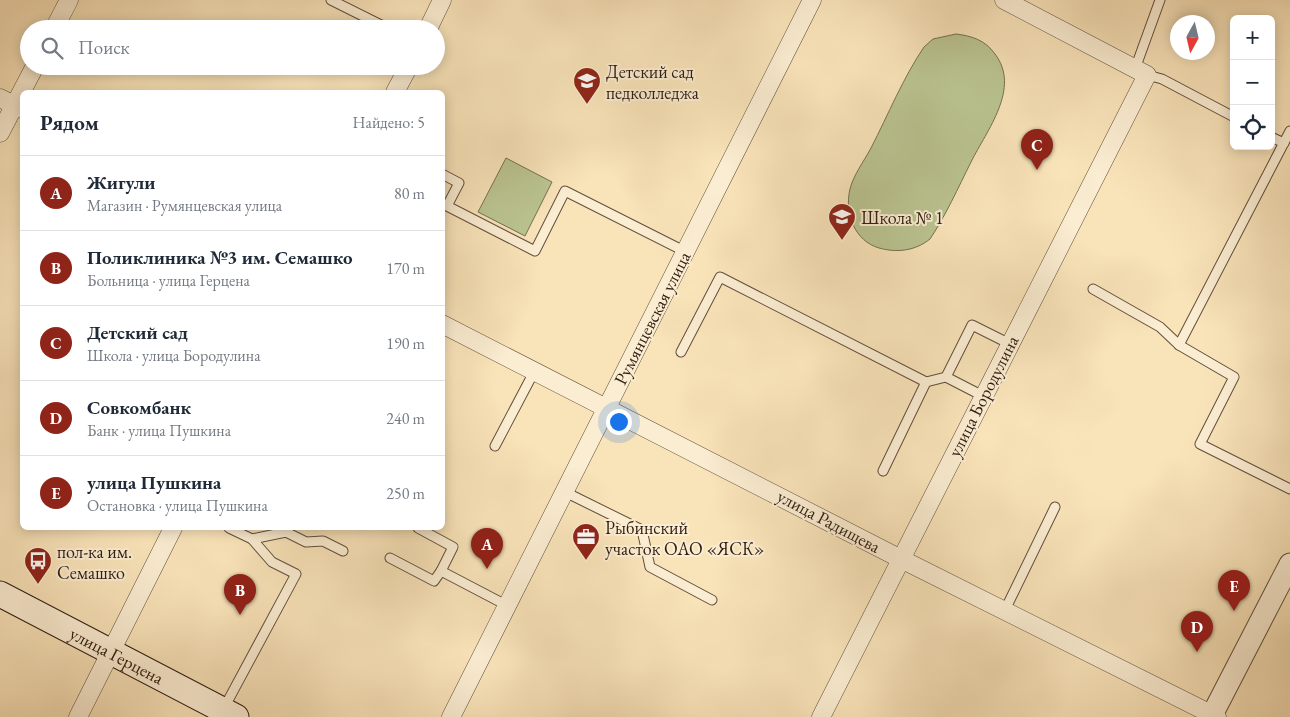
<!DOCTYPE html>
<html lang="ru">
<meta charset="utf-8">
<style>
:root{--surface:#fff;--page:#f2f2f3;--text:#1f2937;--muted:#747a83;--line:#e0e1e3;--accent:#8f2418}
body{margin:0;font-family:"EB Garamond",serif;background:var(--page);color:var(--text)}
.controls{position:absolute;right:15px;top:15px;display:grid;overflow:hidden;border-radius:8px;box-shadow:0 2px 12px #0003}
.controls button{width:45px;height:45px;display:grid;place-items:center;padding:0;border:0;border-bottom:1px solid var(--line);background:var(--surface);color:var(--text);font:25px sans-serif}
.compass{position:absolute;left:1170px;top:15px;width:45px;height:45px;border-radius:50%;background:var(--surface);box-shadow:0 2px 12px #0003;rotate:188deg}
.you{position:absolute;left:618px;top:421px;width:18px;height:18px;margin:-12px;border:4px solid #fff;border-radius:50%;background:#1a73e8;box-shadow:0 0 0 8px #1a73e833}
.badge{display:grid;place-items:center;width:32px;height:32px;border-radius:50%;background:var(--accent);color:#fff;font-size:16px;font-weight:700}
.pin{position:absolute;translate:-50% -41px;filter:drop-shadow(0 1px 2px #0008)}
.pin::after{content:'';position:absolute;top:26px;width:18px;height:15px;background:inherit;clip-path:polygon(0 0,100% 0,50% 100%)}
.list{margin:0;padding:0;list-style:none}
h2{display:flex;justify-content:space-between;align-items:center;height:65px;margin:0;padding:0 20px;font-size:21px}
h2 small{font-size:16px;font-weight:400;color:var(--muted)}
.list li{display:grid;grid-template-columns:32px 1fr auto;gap:15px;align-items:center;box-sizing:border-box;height:75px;padding:0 20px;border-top:1px solid var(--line)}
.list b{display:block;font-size:19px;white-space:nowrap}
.list p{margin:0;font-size:16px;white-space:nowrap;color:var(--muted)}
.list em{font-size:16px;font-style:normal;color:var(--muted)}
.icon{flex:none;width:28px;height:28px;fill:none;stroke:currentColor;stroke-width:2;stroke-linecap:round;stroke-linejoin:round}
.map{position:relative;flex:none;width:1290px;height:717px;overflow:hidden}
.search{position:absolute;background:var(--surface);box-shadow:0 2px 12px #0003;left:20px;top:20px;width:425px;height:55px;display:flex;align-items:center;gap:12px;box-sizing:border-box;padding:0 18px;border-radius:28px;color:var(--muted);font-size:19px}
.panel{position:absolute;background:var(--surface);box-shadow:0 2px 12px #0003;left:20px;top:90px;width:425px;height:440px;border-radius:8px}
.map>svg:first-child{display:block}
</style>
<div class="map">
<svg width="1290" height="717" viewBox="0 0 1290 717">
<rect width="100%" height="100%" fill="#f9e3b9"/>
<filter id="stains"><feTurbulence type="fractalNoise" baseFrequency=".004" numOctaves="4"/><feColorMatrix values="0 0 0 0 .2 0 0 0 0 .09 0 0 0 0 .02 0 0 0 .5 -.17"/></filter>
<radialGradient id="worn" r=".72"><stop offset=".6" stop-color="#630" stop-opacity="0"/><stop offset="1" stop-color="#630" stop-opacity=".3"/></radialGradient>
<g fill="#bac491" stroke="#747051">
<path d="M 956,34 C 972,36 985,40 995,54 C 1021,88 987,130 971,162 C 958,188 946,215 930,239 C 915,251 897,253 879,248 C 855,241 844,214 850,189 C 853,176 864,161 871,148 C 888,115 903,78 924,47 L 933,39 Z"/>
<polygon points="506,158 552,182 525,236 478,212"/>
</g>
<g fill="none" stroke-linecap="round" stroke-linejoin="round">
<defs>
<g id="service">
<polyline points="331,0 389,29"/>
<polyline points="1135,69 1160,0"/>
<polyline points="1147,75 1162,79 1234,117"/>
<polyline points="1271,137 1284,143"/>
<polyline points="442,174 459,183 447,206 535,251 565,191 686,252"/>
<polyline points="1093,289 1160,327 1179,345 1234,377 1200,444 1290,489"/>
<polyline points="1179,345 1290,131"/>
<polyline points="681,352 720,277 926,382 946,377 983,396"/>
<polyline points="946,377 972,325 1010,344"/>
<polyline points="495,446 535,370"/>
<polyline points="883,471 926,382"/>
<polyline points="563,491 642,530 650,567 712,600"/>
<polyline points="229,528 252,539 286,532 306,542 323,541 343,551"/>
<polyline points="418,528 453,547 441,571"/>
<polyline points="390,558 434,581 441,571 506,605"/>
<polyline points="1005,610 1055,507"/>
<polyline points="224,708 296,574 272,562 252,539"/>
</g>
<g id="minor">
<polyline points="54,29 69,0"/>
<polyline points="428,29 442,0"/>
<polyline points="395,92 409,66"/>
<polyline points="0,98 22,109"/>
<polyline points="0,133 35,66"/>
<polyline points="442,324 901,559 1217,717"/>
<polyline points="78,717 173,528"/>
<polyline points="451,717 812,0"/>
<polyline points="821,717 1147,75 1004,0"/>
</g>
<polyline id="tertiary" points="1211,717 1290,564"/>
<g id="secondary">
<path id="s1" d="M 0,594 L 236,717"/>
</g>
</defs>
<use href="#service" stroke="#624e3b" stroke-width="11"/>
<use href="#minor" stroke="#624e3b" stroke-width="19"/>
<use href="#tertiary" stroke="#624e3b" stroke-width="23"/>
<use href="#secondary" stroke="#2f1d11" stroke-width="27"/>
<use href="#service" stroke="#fbedd2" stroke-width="9"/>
<use href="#minor" stroke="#fbedd2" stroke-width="18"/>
<use href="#tertiary" stroke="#fbedd2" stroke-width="21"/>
<use href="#secondary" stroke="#fbedd2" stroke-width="25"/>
</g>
<defs>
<symbol id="school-pin" viewBox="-11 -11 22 30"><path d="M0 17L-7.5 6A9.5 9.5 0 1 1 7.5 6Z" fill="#8f2418" stroke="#fbedd2"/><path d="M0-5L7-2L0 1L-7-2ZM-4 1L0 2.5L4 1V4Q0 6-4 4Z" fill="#fff"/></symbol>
<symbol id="office-pin" viewBox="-11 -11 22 30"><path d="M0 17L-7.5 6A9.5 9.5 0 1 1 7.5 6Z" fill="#8f2418" stroke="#fbedd2"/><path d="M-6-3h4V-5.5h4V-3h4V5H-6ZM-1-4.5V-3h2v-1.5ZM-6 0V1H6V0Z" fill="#fff"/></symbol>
<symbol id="bus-pin" viewBox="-11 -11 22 30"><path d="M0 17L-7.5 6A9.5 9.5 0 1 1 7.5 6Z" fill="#8f2418" stroke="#fbedd2"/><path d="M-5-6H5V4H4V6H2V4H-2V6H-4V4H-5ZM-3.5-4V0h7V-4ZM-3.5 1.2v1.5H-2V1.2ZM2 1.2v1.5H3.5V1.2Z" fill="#fff"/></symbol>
</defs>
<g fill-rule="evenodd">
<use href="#school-pin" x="571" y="65" width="32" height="43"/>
<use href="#school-pin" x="826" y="201" width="32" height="43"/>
<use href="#office-pin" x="570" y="521" width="32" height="43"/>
<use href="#bus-pin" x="22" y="545" width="32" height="43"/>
</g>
<g text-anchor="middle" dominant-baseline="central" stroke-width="4" stroke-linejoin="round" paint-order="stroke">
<g font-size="18" fill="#2f1d11" stroke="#fbedd2" text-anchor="start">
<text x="606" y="71">Детский сад<tspan x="606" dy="21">педколледжа</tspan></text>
<text x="861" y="217">Школа № 1</text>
<text x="605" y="527">Рыбинский<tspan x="605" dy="21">участок ОАО «ЯСК»</tspan></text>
<text x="57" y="551">пол-ка им.<tspan x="57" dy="21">Семашко</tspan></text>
</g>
<g font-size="18" fill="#2f1d11" stroke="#fbedd2">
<text transform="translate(652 318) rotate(-63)">Румянцевская улица</text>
<text transform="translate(983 396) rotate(-63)">улица Бородулина</text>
<text transform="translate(829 521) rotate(28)">улица Радищева</text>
<text stroke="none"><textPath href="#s1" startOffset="132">улица Герцена</textPath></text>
</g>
</g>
<rect width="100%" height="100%" filter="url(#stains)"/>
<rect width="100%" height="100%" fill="url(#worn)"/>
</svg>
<div class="controls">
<button>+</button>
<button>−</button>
<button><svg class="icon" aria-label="locate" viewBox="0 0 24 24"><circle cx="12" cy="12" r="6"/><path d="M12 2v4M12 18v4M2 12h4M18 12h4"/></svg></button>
</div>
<svg class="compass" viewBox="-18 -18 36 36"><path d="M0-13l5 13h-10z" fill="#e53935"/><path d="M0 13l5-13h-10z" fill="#747a83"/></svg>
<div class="you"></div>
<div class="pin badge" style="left:487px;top:569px">A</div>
<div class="pin badge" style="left:240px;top:615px">B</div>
<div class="pin badge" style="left:1037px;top:170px">C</div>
<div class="pin badge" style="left:1197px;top:652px">D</div>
<div class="pin badge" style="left:1234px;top:611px">E</div>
<div class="search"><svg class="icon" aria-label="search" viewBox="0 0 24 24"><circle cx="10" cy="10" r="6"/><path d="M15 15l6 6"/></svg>Поиск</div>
<section class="panel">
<h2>Рядом<small>Найдено: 5</small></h2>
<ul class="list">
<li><span class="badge">A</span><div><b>Жигули</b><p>Магазин · Румянцевская улица</p></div><em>80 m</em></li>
<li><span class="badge">B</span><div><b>Поликлиника №3 им. Семашко</b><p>Больница · улица Герцена</p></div><em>170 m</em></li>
<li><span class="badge">C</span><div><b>Детский сад</b><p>Школа · улица Бородулина</p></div><em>190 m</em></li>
<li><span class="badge">D</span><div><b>Совкомбанк</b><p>Банк · улица Пушкина</p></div><em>240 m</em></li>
<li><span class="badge">E</span><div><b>улица Пушкина</b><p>Остановка · улица Пушкина</p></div><em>250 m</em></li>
</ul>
</section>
</div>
